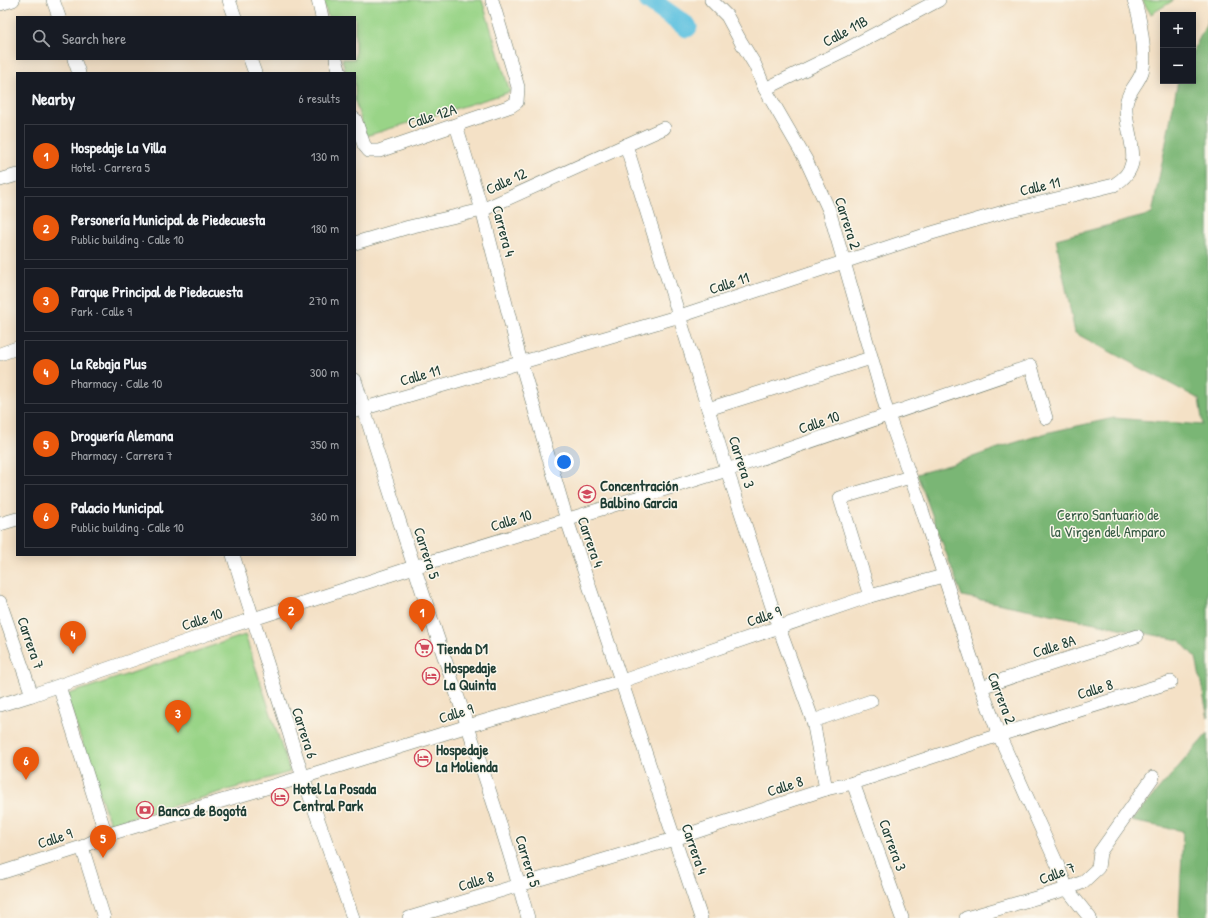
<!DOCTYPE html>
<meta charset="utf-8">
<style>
:root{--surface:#171b24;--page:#242831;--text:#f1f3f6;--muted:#9ea1a6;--line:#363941;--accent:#ea580c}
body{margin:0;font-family:"Patrick Hand",sans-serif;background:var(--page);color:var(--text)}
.controls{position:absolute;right:12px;top:12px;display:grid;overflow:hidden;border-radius:0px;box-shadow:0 2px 10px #0003}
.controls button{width:36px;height:36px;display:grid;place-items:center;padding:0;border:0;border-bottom:1px solid var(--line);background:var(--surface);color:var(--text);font:20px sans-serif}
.you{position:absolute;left:564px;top:462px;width:14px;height:14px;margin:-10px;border:3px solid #fff;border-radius:50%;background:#1a73e8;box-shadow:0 0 0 6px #1a73e833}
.badge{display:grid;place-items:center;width:26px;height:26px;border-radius:50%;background:var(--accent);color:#fff;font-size:13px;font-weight:700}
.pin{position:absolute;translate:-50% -33px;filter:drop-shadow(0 1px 2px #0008)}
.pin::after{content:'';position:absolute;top:21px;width:14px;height:12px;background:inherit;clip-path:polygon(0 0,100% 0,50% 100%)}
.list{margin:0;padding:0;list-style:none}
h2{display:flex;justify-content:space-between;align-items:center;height:52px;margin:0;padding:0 16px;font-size:17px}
h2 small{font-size:13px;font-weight:400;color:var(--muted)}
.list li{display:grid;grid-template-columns:26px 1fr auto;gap:12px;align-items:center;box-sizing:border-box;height:64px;margin:0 8px 8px;padding:0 8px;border:1px solid var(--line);border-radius:0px}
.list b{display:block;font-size:15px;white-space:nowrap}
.list p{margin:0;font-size:13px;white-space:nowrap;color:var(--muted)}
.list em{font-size:13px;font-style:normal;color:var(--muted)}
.icon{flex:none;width:22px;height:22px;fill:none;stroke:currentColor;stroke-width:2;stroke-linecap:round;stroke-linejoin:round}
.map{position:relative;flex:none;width:1208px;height:918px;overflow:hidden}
.search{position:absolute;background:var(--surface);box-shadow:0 2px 10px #0003;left:16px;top:16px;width:340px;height:44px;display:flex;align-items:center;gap:10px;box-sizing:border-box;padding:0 14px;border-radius:0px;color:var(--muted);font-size:15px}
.panel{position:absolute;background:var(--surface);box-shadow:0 2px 10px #0003;left:16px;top:72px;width:340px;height:484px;border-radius:0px}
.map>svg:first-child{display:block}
</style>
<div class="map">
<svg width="1208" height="918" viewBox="0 0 1208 918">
<rect width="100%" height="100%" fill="#fbf7ec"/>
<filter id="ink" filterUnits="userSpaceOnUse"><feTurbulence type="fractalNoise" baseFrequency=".025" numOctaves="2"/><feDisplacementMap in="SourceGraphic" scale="8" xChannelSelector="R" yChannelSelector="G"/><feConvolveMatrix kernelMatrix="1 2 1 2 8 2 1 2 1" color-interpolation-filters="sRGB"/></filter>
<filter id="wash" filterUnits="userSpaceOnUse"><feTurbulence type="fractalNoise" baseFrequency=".012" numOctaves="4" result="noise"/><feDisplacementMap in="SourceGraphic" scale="16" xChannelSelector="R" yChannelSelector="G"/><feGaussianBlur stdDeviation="0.9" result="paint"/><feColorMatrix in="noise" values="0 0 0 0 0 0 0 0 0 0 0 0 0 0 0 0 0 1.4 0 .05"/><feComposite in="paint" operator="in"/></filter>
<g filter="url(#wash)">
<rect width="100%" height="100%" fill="#f4e1c6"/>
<g fill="#99d487" stroke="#5c885e">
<polygon points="323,0 482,0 510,92 366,136 355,101 355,73 346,73 342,59 355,59 355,17 328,17"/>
<polygon points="1142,0 1174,0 1151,14"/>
<polygon points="245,635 290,772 110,824 66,695"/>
</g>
<g fill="#7ab674" stroke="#4c7a54">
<polygon points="1208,18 1208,718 1196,658 1179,640 962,596 917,474 953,464 1004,446 1050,432 1114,418 1203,425 1199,399 1075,333 1056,239 1152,214 1178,81 1193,81 1193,51 1205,27"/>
<polygon points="1208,733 1208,918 1179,918 1183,831 1131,821"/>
</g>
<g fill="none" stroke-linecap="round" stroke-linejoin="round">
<polyline stroke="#62c3e0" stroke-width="21" points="649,0 687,27"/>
</g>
</g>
<g filter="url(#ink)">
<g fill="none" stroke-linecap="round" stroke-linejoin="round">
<defs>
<g id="minor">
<polyline points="53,0 59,17"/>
<polyline points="229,0 235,17"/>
<polyline points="318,0 322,17"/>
<polyline points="711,0 727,16 741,42 755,65 765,89 806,160 829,210 888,415 919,501 981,687 999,735 1058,866 1067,889 1090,918"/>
<polyline points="0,4 13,0"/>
<polyline points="74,59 79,73"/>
<polyline points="250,59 255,73"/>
<polyline points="336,59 340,73"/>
<polyline points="765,89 843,51 939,0"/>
<polyline points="355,119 364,145 369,151 379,151 511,106 517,102 518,87 492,0"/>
<polyline points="456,125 482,210 521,363 567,520 701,918"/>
<polyline points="626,145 727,470 779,628 813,721 826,789"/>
<polyline points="0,180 17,175"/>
<polyline points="355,243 409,227 482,210 664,128"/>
<polyline points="0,354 17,348"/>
<path d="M 355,380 C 381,465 408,549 436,633 C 468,728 502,822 528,918"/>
<polyline points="708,409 871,358"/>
<path d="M 355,411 L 680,316 L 925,235 L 1007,211 L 1114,185 C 1149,164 1124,136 1126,105 C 1127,92 1138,84 1142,72 C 1147,58 1140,15 1134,0"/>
<polyline points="0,524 17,519"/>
<polyline points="233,555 303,777 353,918"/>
<polyline points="870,596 840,498 910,477"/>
<polyline points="0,602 32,695"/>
<polyline points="59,686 106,835"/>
<polyline points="981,687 1137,636"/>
<polyline points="0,705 32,695 219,630 414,567 727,470 1031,366 1046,418"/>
<polyline points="813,721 871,701"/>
<polyline points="853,783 902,918"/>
<polyline points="82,847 104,918"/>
<polyline points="0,873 82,847 106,835 303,777 468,726 622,681 870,596 943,576"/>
<polyline points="409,918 674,839 826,789 853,783 999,735 1171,682"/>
<polyline points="966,918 1067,889 1083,882 1098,868 1100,852 1153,777"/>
</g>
</defs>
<use href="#minor" stroke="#6a7667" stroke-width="14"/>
<use href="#minor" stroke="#fff" stroke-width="13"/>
</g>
</g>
<defs>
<symbol id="school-ring" viewBox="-11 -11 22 22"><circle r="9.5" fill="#fbf7ec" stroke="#d1495b" stroke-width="1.5"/><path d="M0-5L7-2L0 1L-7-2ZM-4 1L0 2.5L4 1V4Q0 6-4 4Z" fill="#d1495b"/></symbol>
<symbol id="supermarket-ring" viewBox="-11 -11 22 22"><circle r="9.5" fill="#fbf7ec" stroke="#d1495b" stroke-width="1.5"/><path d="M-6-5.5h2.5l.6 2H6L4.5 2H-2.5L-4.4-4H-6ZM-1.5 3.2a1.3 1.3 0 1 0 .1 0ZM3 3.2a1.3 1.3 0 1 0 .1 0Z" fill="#d1495b"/></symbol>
<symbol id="hotel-ring" viewBox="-11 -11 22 22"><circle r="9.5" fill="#fbf7ec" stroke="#d1495b" stroke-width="1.5"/><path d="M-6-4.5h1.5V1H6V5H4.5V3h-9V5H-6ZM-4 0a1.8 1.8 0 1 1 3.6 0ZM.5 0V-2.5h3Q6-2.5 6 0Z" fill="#d1495b"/></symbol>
<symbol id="bank-ring" viewBox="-11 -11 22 22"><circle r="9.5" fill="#fbf7ec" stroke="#d1495b" stroke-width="1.5"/><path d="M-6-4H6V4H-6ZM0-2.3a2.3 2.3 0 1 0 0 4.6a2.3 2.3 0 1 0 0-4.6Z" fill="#d1495b"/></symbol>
</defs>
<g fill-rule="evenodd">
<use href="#school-ring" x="577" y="484" width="20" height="20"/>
<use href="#supermarket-ring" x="414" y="638" width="20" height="20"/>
<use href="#hotel-ring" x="421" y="666" width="20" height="20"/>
<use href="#hotel-ring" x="413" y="748" width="20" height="20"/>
<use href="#hotel-ring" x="270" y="787" width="20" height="20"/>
<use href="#bank-ring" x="135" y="800" width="20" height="20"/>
</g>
<g text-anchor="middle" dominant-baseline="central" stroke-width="3" stroke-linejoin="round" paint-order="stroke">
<g font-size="15" fill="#1f3d34" stroke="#fbf7ec">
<text transform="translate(845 31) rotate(-28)">Calle 11B</text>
<text transform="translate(432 116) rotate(-18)">Calle 12A</text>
<text transform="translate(506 181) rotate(-25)">Calle 12</text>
<text transform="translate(1040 186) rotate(-13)">Calle 11</text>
<text transform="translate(848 223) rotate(72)">Carrera 2</text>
<text transform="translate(504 231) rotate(75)">Carrera 4</text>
<text transform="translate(729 283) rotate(-18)">Calle 11</text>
<text transform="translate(420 375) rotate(-16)">Calle 11</text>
<text transform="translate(819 422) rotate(-19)">Calle 10</text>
<text transform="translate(742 462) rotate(72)">Carrera 3</text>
<text transform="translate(511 520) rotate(-17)">Calle 10</text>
<text transform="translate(591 542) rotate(71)">Carrera 4</text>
<text transform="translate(427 553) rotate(72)">Carrera 5</text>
<text transform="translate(764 616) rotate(-19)">Calle 9</text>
<text transform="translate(202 619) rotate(-18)">Calle 10</text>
<text transform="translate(31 643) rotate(71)">Carrera 7</text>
<text transform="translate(1054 646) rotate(-18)">Calle 8A</text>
<text transform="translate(1095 689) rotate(-17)">Calle 8</text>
<text transform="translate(1002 698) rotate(69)">Carrera 2</text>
<text transform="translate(456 713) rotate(-17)">Calle 9</text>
<text transform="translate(305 733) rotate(72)">Carrera 6</text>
<text transform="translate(785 786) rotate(-18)">Calle 8</text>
<text transform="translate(55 838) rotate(-18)">Calle 9</text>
<text transform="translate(893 845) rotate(70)">Carrera 3</text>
<text transform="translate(695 849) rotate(71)">Carrera 4</text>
<text transform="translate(528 861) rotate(73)">Carrera 5</text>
<text transform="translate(1057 873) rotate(-21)">Calle 7</text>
<text transform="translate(476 881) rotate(-17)">Calle 8</text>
</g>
<g font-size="15" font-weight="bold" fill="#1f3d34" stroke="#fbf7ec" text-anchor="start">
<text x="600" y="485">Concentración<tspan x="600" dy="17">Balbino Garcia</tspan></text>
<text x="437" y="648">Tienda D1</text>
<text x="444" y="667">Hospedaje<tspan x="444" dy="17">La Quinta</tspan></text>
<text x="436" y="749">Hospedaje<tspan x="436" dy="17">La Molienda</tspan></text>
<text x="293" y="788">Hotel La Posada<tspan x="293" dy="17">Central Park</tspan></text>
<text x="158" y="810">Banco de Bogotá</text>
</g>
<g font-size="15" fill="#375b45" stroke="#fbf7ec">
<text x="1108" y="514">Cerro Santuario de<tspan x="1108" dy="17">la Virgen del Amparo</tspan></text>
</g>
</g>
</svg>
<div class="controls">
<button>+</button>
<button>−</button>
</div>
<div class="you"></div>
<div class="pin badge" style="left:422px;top:632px">1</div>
<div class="pin badge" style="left:291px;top:630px">2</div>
<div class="pin badge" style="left:178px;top:733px">3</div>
<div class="pin badge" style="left:73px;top:654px">4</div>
<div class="pin badge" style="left:103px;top:858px">5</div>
<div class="pin badge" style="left:26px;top:780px">6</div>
<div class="search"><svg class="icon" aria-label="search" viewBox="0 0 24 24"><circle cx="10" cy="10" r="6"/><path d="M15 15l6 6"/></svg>Search here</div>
<section class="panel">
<h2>Nearby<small>6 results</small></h2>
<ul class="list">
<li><span class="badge">1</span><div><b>Hospedaje La Villa</b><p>Hotel · Carrera 5</p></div><em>130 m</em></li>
<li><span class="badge">2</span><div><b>Personería Municipal de Piedecuesta</b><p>Public building · Calle 10</p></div><em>180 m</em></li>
<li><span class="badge">3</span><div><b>Parque Principal de Piedecuesta</b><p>Park · Calle 9</p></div><em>270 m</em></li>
<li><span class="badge">4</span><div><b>La Rebaja Plus</b><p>Pharmacy · Calle 10</p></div><em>300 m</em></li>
<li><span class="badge">5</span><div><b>Droguería Alemana</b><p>Pharmacy · Carrera 7</p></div><em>350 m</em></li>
<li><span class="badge">6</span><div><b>Palacio Municipal</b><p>Public building · Calle 10</p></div><em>360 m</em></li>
</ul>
</section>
</div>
